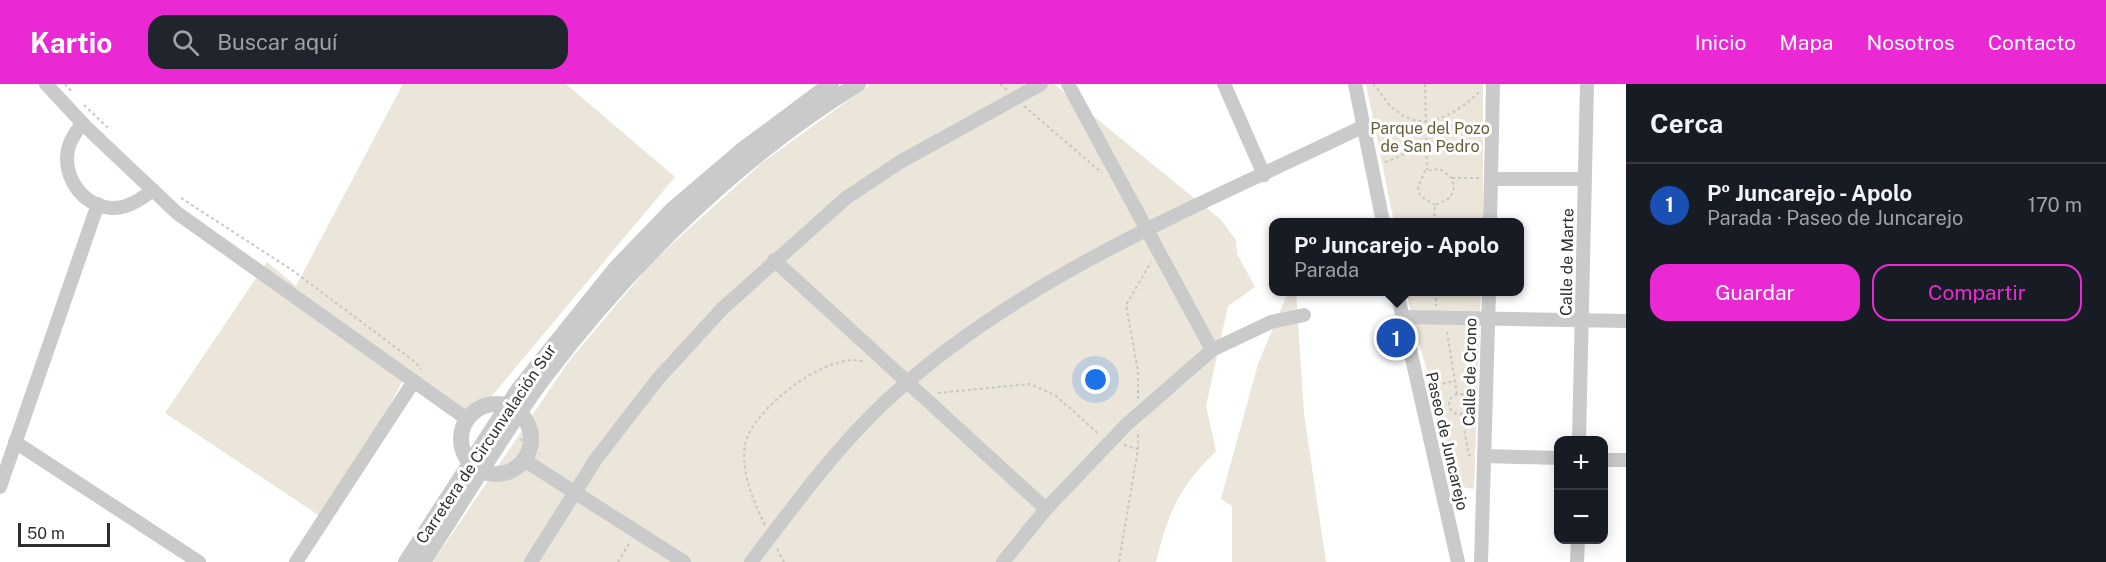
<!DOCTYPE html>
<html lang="es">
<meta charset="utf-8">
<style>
:root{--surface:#171b24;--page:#20242c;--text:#f1f3f6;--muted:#9ea1a6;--line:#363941;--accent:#eb29d4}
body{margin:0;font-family:"Public Sans",sans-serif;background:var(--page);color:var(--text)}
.controls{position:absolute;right:18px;bottom:18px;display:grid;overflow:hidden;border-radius:12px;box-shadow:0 3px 15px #0003}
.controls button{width:54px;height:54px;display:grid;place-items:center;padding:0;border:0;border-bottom:2px solid var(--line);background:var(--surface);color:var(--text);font:30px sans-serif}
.scale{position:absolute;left:18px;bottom:15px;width:92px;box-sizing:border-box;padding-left:6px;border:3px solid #2d2d2d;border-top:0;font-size:16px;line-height:21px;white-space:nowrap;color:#2d2d2d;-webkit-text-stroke:4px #fff;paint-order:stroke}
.you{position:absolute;left:1096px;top:296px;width:21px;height:21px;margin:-15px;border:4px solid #fff;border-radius:50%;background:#1a73e8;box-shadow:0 0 0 9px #1a73e833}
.badge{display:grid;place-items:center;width:39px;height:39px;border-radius:50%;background:var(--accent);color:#fff;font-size:20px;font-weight:700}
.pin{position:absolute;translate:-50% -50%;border:3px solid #fff;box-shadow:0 2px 6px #0006}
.popup{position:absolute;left:1269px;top:134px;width:255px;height:78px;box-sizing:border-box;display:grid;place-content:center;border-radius:12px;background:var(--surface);filter:drop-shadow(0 2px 4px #0005);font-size:20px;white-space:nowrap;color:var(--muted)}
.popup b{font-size:22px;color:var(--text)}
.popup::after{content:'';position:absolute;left:50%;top:100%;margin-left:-12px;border:12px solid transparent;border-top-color:var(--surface)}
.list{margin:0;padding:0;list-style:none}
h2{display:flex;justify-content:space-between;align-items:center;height:78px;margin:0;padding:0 24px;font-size:26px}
h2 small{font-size:20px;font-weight:400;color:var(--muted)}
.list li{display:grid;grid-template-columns:39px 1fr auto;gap:18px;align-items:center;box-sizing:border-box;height:84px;padding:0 24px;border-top:2px solid var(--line)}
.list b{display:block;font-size:22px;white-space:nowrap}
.list p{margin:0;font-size:20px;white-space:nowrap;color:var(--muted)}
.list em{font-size:20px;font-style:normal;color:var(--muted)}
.actions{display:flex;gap:12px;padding:18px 24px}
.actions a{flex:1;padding:14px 0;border:2px solid var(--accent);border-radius:18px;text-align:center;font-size:21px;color:var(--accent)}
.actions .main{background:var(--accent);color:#fff}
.icon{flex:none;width:33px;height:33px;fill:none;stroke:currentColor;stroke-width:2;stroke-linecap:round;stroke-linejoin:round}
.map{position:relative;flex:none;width:1626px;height:478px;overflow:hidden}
header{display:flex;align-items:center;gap:36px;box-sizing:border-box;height:84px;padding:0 30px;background:var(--accent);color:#fff}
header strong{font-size:28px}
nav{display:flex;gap:33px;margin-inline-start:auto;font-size:21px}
.search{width:420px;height:54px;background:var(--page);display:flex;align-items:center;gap:15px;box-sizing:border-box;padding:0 21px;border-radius:18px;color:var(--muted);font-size:22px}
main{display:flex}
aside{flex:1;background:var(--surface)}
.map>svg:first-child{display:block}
</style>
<header>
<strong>Kartio</strong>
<div class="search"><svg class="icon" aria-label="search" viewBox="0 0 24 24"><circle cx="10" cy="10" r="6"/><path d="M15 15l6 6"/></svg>Buscar aquí</div>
<nav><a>Inicio</a><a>Mapa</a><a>Nosotros</a><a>Contacto</a></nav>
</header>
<main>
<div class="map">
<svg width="1626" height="478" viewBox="0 0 1626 478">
<rect width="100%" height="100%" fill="#fff"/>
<g fill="#ebe5da">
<polygon points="403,0 566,0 675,93 485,320 470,343 405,292 329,438 165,329 267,178 296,202"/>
<path d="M 871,0 L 1054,0 L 1221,136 L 1236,156 L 1237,170 L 1255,203 L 1228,222 L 1206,322 L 1216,367 C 1179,403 1168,429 1156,478 L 433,478 L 569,277 L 654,176 L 763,78 Z"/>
<polygon points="1366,0 1483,0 1483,138 1394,138"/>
<polygon points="1288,208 1296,208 1304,330 1326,478 1232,478 1232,422 1221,415 1258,280"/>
<polygon points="1406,208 1481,208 1474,405 1457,402"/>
</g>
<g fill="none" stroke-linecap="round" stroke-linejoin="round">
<g stroke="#c7c7c7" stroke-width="2" stroke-dasharray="3 3" stroke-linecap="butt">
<polyline points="65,0 72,8"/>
<polyline points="1000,0 1007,6"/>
<path d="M 1373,0 C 1382,9 1387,21 1398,28 C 1426,50 1459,28 1480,7"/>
<polyline points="1425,0 1427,86"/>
<polyline points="84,21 108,44"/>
<polyline points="1024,22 1102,89"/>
<path d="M 1385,78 C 1399,74 1413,63 1426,62"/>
<polyline points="1452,94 1479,94"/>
<polyline points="181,114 292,186 415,278 421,285"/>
<polyline points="1434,136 1479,135"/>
<polyline points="1434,138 1435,121 1450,114 1454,104 1452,94 1440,85 1425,87 1418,103 1420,112 1435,121"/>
<polyline points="1436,208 1436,222"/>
<polyline points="1447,248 1457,310"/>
<polyline points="1431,302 1455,297"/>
<polyline points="938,309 1030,300 1055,311 1100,351"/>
<circle cx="1459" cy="320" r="10"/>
<polyline points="1463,311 1473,299"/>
<polyline points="1138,315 1138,287 1126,221 1151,178"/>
<polyline points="1461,329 1469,371 1471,371"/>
<polyline points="520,355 540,370"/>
<polyline points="1124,361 1138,365"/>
<path d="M 765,441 C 753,416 741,390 745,361 C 751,326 829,265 865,278"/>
<polyline points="777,465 784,478"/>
<polyline points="618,478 630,458"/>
<polyline points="1119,478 1138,365 1138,347"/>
</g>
<g stroke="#cacaca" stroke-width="14">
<polyline points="46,0 86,43 177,129 467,335"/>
<polyline points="1068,0 1212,266"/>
<polyline points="1224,0 1264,91"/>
<polyline points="1355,0 1383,138"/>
<path d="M 82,39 C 78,45 73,52 70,59 C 59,87 80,122 111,124 C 127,125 141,115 153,106"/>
<polyline points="1491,95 1585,95"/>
<polyline points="1490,138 1493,0"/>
<polyline points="774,176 1046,425"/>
<polyline points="1397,208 1458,478"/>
<polyline points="1402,233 1626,237"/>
<polyline points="1579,356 1587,0"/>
<polyline points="15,358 199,478"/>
<polyline points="1484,372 1558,374"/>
<polyline points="524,376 684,478"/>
<polyline points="1604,376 1626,376"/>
<polyline points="0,403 98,120"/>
<polyline points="296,478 414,297"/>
<polyline points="531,478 596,375 657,296 722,225 846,114 900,78 1041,0"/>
<path d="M 751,478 C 793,423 834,366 885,318 C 1018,193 1199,122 1362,43"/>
<polyline points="1003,478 1046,425 1126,341 1212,266 1271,238 1304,231"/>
<polyline points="1481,478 1489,208"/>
<polyline points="1577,478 1578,456"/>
</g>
<g stroke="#cacaca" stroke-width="16">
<circle cx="496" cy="355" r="35"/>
<polyline points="406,478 518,306 616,184 673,125 741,67 831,0"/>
<path d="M 423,478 C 463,417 500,353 543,295 C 629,181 736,75 858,0"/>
</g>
</g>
<g text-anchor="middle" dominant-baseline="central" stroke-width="6" stroke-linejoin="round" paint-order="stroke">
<g font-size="16" fill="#6a5d39" stroke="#fff">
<text x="1430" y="44">Parque del Pozo<tspan x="1430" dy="18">de San Pedro</tspan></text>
</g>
<g font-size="16" fill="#2d2d2d" stroke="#fff">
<text transform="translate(1567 178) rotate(-89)">Calle de Marte</text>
<text transform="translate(1470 288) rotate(-89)">Calle de Crono</text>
<text transform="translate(1447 357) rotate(77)">Paseo de Juncarejo</text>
<text transform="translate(486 360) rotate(-56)">Carretera de Circunvalación Sur</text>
</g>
</g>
</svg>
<div class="controls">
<button>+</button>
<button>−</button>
</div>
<div class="scale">50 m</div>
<div class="you"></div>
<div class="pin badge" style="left:1396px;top:254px;background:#1a4fb4">1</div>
<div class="popup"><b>Pº Juncarejo - Apolo</b>Parada</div>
</div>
<aside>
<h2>Cerca<small></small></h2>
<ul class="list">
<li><span class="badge" style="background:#1a4fb4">1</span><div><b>Pº Juncarejo - Apolo</b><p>Parada · Paseo de Juncarejo</p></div><em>170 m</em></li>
</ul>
<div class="actions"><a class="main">Guardar</a><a>Compartir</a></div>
</aside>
</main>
